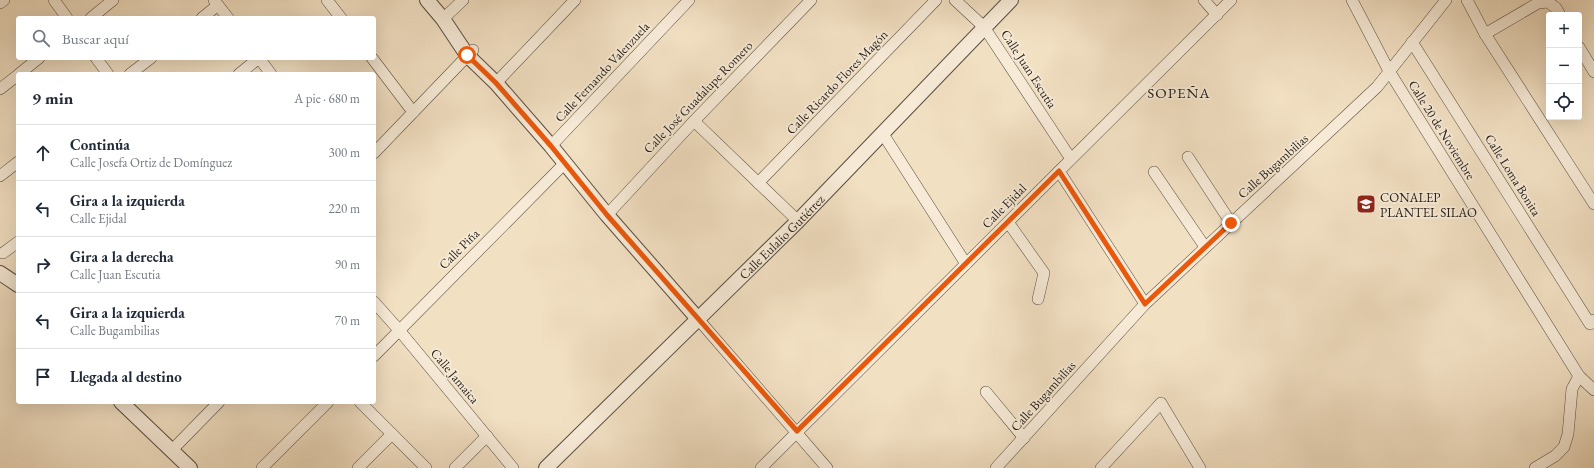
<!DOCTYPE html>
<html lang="es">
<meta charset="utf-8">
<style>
:root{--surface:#fff;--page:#f2f2f3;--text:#1f2937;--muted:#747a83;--line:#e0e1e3}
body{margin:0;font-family:"EB Garamond",serif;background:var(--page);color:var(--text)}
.controls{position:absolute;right:12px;top:12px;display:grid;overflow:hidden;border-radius:4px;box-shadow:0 4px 16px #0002}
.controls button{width:36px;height:36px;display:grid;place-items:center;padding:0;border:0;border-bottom:1px solid var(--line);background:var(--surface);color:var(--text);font:20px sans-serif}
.stop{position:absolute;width:12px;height:12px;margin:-9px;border:3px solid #ea580c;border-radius:50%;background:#fff}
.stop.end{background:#ea580c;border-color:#fff;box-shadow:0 1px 4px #0008}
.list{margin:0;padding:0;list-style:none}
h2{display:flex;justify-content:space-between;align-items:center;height:52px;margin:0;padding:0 16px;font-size:17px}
h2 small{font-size:13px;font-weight:400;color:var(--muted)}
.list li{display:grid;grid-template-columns:26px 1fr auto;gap:12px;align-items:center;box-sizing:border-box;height:56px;padding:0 16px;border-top:1px solid var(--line)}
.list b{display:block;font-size:15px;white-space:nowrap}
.list p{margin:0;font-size:13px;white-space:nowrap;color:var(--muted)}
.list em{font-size:13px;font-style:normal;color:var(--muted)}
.icon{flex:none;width:22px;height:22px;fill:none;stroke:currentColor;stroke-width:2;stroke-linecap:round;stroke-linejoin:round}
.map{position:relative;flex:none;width:1594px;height:468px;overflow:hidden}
.search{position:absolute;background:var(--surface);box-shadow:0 4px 16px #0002;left:16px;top:16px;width:360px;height:44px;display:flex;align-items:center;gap:10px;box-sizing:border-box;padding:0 14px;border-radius:4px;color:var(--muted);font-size:15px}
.panel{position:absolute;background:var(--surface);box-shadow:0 4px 16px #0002;left:16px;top:72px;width:360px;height:332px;border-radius:4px}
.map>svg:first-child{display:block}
</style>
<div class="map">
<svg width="1594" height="468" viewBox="0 0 1594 468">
<rect width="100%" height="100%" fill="#f2e0c3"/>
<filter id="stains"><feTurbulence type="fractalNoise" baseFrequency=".005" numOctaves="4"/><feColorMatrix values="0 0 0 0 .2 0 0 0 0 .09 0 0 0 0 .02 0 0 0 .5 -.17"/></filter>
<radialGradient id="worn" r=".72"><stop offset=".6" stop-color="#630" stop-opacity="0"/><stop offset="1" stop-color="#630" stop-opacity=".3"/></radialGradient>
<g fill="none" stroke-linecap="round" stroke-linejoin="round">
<defs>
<g id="minor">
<polyline points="54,0 67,18"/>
<polyline points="214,0 228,18"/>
<polyline points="327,0 341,18"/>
<polyline points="955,0 984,27 1071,159"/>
<polyline points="1204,0 1217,15"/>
<polyline points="1352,0 1389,71 1579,376 1594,390"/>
<polyline points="1467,0 1485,34 1594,204"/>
<polyline points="0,3 4,0"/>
<polyline points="91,18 113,0"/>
<polyline points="202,18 218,5"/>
<polyline points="443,19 463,0"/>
<polyline points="1485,34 1538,3 1548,2 1556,8 1560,15"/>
<polyline points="1412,42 1590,324 1594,320"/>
<polyline points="1579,47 1594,72"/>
<polyline points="96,58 108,74"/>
<polyline points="259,58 271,74"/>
<polyline points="372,58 413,112"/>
<polyline points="19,74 39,58"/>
<polyline points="130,74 151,58"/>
<polyline points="239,74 259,58"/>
<polyline points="496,83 575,0"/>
<polyline points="0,89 18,75"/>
<polyline points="694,121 798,221"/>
<polyline points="883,134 966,264"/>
<polyline points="551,146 689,0"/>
<polyline points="374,153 473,50"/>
<polyline points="1188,157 1231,223"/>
<polyline points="1059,171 1145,304"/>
<polyline points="1154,172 1205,247"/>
<polyline points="0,176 18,162"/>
<polyline points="758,183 936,0"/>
<polyline points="607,215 694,121 811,0"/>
<polyline points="1008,222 1044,273 1038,299"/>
<polyline points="3,253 18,242"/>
<polyline points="374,302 399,330 513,468"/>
<polyline points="698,319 827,468"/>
<polyline points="374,356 565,163"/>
<polyline points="986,392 1024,438"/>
<polyline points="360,402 426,468"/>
<polyline points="172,450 219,402"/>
<polyline points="262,468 328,402"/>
<polyline points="358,468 392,434"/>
<polyline points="455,468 487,436"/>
<polyline points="761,468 1231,0"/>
<polyline points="996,468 1145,304 1377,87 1446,0"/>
<polyline points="1101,468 1161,403 1200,468"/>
<polyline points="1535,468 1555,456 1564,447 1568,434 1572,389 1579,376"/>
</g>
<g id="tertiary">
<polyline points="427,0 443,19 467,55 496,83 551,146 607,215 698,319"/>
<polyline points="0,273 18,285"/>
<polyline points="121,402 190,468"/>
<path id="s1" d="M 546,468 L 798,221 L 1011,0"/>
</g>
</defs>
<use href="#minor" stroke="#574c3e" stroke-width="12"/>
<use href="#tertiary" stroke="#574c3e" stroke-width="16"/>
<use href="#minor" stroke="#f7ebd8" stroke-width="11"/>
<use href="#tertiary" stroke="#f7ebd8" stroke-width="14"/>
</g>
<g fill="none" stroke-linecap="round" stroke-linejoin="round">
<polyline stroke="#ea580c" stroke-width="5" points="467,55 496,83 551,146 607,215 797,431 1059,171 1145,304 1231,223"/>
</g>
<defs>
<symbol id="school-square" viewBox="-11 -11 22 22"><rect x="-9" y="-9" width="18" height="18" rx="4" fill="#8f2418" stroke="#f7ebd8"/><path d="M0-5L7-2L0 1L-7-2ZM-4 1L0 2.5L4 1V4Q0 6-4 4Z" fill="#fff"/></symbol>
</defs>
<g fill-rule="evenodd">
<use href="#school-square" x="1355" y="193" width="22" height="22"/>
</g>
<g text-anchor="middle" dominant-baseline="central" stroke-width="3.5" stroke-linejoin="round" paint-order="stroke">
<g font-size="13" fill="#231b12" stroke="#f7ebd8">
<text transform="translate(1029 69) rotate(57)">Calle Juan Escutia</text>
<text transform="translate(602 72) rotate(-47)">Calle Fernando Valenzuela</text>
<text transform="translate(837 82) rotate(-46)">Calle Ricardo Flores Magón</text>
<text transform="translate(698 97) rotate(-46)">Calle José Guadalupe Romero</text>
<text transform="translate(1442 130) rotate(58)">Calle 20 de Noviembre</text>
<text transform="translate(1273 166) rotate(-42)">Calle Bugambilias</text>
<text transform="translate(1513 175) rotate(58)">Calle Loma Bonita</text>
<text transform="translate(1004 206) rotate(-45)">Calle Ejidal</text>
<text stroke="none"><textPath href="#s1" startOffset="330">Calle Eulalio Gutiérrez</textPath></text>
<text transform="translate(459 249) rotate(-45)">Calle Piña</text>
<text transform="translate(455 376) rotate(50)">Calle Jamaica</text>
<text transform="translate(1043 396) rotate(-48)">Calle Bugambilias</text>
</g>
<g font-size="13" fill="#231b12" stroke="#f7ebd8" text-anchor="start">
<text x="1380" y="197">CONALEP<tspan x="1380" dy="15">PLANTEL SILAO</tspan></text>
</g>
<g font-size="15" letter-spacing="1" fill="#231b12" stroke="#f7ebd8">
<text x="1179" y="92">SOPEÑA</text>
</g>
</g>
<rect width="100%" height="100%" filter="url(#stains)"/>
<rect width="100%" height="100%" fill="url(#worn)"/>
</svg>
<div class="controls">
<button>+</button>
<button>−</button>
<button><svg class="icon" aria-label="locate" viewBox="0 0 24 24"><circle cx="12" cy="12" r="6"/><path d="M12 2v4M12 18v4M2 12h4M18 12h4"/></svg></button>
</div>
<div class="stop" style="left:467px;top:55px"></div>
<div class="stop end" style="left:1231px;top:223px"></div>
<div class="search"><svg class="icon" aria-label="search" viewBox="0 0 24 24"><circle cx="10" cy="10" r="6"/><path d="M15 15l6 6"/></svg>Buscar aquí</div>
<section class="panel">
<h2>9 min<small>A pie · 680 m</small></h2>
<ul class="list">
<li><svg class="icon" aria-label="ahead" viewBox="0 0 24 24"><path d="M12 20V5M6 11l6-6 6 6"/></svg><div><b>Continúa</b><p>Calle Josefa Ortiz de Domínguez</p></div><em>300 m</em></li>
<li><svg class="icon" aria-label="left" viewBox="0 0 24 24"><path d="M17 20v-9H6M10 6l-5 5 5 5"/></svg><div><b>Gira a la izquierda</b><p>Calle Ejidal</p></div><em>220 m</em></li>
<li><svg class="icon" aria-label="right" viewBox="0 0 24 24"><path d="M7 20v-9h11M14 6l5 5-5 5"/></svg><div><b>Gira a la derecha</b><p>Calle Juan Escutia</p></div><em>90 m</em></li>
<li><svg class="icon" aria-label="left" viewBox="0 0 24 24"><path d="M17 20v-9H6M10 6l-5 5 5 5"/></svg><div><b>Gira a la izquierda</b><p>Calle Bugambilias</p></div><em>70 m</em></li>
<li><svg class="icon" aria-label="arrive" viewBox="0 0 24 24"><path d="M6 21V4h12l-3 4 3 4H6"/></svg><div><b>Llegada al destino</b></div></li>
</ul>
</section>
</div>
